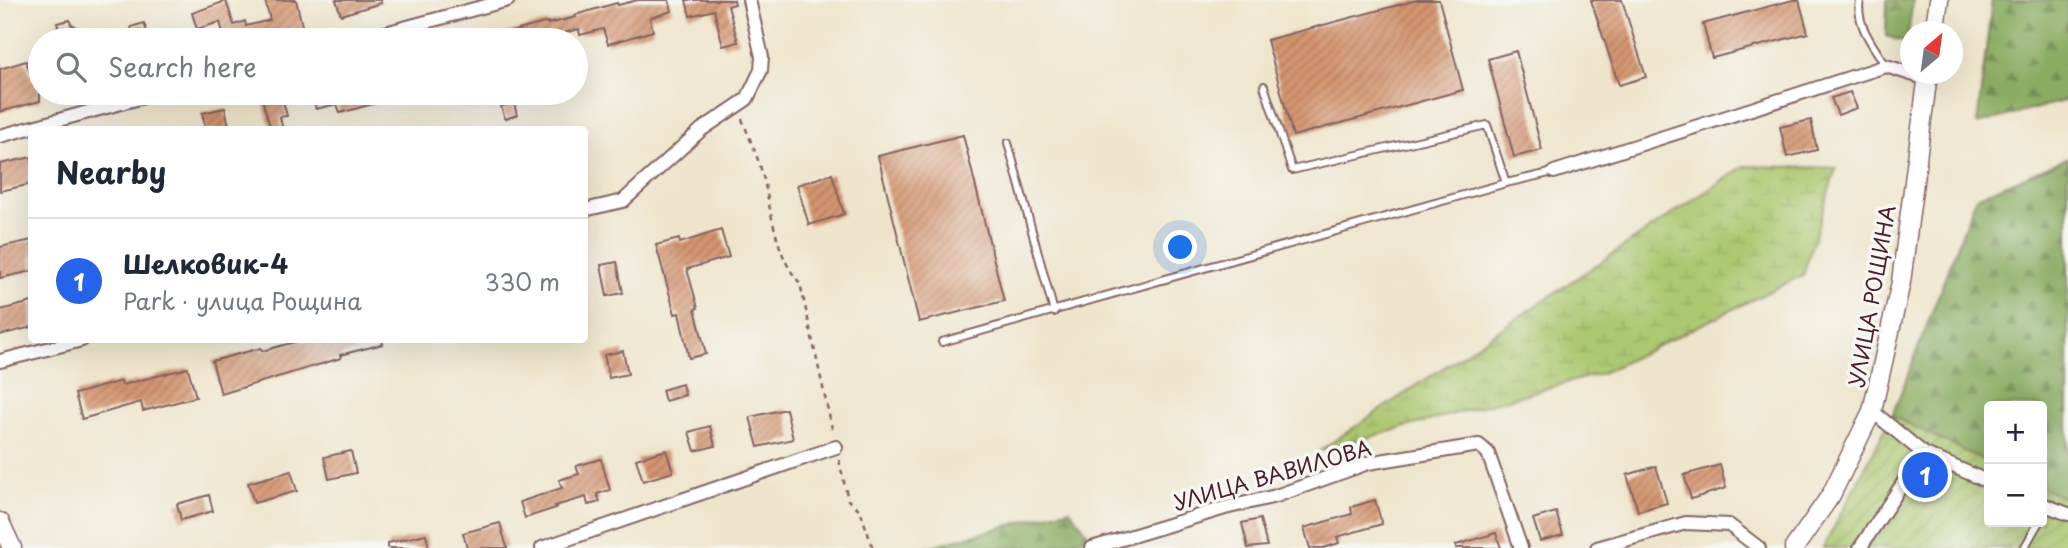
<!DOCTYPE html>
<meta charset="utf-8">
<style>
:root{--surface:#fff;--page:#f6f6f7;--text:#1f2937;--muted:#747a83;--line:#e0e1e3;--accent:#2563eb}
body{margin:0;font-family:"Playpen Sans",sans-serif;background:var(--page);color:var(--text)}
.controls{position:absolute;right:21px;bottom:21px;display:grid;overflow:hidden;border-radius:7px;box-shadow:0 7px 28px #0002}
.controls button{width:63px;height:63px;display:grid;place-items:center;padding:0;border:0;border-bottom:2px solid var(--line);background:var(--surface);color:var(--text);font:35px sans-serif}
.compass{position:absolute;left:1900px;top:21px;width:63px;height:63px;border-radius:50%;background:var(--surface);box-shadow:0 7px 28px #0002;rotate:29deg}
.you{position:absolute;left:1181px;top:248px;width:24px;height:24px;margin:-18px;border:5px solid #fff;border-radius:50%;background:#1a73e8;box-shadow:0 0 0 10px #1a73e833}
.badge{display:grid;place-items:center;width:46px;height:46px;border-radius:50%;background:var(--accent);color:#fff;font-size:23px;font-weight:700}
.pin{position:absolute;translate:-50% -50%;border:4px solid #fff;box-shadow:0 2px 7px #0006}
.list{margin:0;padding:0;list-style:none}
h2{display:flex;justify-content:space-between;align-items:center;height:91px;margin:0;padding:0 28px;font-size:30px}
h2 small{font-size:23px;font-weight:400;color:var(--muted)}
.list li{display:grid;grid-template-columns:46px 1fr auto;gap:21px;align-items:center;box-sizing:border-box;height:126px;padding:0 28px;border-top:2px solid var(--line)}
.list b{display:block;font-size:26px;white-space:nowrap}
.list p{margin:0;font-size:23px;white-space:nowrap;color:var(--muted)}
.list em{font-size:23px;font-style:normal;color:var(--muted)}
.icon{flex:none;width:38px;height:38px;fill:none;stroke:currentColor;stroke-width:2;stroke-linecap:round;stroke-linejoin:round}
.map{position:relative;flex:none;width:2068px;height:548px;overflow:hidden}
.search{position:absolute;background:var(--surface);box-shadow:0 7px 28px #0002;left:28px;top:28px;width:560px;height:77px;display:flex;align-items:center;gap:18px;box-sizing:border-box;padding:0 24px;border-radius:38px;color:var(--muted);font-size:26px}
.panel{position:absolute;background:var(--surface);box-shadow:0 7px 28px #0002;left:28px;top:126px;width:560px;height:217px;border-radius:7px}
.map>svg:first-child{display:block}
</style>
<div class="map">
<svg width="2068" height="548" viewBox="0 0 2068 548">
<defs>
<pattern id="forest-firs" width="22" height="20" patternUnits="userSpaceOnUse" patternTransform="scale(1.75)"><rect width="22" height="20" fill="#89ac62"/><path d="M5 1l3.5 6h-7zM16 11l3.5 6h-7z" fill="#728b51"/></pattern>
<pattern id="wetland-marsh" width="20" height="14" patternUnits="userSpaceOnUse" patternTransform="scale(1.75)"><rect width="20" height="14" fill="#acc86f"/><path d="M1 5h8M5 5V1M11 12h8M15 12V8" fill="none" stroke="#96ab60"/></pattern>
<pattern id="garden-furrows" width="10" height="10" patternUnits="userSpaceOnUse" patternTransform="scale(1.75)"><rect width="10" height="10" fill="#acc86f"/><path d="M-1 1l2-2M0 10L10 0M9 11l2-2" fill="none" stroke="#96ab60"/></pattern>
<pattern id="building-hatch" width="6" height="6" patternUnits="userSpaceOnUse" patternTransform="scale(1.75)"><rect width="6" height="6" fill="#d49570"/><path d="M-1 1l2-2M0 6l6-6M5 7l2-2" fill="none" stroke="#ae795c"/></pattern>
</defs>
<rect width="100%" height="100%" fill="#f6f6f2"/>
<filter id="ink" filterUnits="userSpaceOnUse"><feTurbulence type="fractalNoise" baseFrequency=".0143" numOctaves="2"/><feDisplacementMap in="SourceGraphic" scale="14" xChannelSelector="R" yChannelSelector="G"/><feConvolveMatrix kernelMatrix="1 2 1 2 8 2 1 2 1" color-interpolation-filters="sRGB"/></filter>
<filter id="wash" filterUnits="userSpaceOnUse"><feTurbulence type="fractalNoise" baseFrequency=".00686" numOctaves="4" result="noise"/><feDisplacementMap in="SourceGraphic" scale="28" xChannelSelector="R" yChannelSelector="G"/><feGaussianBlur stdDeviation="1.57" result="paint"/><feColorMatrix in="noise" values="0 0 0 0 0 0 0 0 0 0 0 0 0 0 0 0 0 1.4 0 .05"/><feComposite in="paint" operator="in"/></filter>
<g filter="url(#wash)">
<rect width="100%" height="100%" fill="#efe5cc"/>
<g fill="url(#forest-firs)" stroke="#6a6646" stroke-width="2">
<polygon points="1887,0 1913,0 1907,43 1886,36"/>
<polygon points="1992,0 2068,0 2068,100 1977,124"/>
<polygon points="2068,158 2068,500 2042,488 2042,406 1989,406 1989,463 1892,416 1976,197"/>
<polygon points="1070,509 1090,537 1048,548 925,548"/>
</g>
<polygon fill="url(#wetland-marsh)" stroke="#7b744d" stroke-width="2" points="1744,166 1836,168 1803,275 1602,373 1319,451"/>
<polygon fill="url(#garden-furrows)" stroke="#7b744d" stroke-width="2" points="1892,416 1989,463 1989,522 2042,522 2042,488 2068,500 2068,548 1823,548"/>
<g id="blocks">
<g fill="url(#building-hatch)">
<polygon points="265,0 296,0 303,30 279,37 280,40 225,40 220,22 197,29 192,13 226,1 234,25 245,21 246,26 270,20"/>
<polygon points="336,0 381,0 381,3 341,15"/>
<polygon points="638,0 669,0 672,11 650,18 653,31 608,44 603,29 580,35 579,29 552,36 553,40 495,40 495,36 548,22 548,24 576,17 575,15 617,3 618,5"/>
<polygon points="686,0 734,0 735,4 728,6 738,42 723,46 714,10 690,16"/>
<polygon points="1417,0 1439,0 1463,90 1293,136 1267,40"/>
<polygon points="1591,0 1622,0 1646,77 1619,85"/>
<polygon points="1793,0 1799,0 1808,33 1712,58 1703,24"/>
<polygon points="70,20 71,25 74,25 79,40 62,40 57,23"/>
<polygon points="144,23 148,36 134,40 131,27"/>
<polygon points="1516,51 1542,150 1514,157 1488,59"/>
<polygon points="26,61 32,79 40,77 40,101 0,112 0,69"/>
<polygon points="1850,92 1857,108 1838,115 1831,98"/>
<polygon points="311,93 398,93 398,97 340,113 337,104 316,109"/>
<polygon points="281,94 287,116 280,117 283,130 271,130 262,99"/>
<polygon points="514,103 517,115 505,119 501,106"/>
<polygon points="225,108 230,130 206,130 202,113"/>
<polygon points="1811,120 1817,150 1787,157 1780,127"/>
<polygon points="963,135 1004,301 919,322 878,156"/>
<polygon points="32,157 32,184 0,191 0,164"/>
<polygon points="832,174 844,214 809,225 797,185"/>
<polygon points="721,230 729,257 687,269 698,308 695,309 706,354 689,358 679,313 675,314 656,245 679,239 680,243"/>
<polygon points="32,240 32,271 0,278 0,247"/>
<polygon points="617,262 623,293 607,296 601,265"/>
<polygon points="32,302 32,327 0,335 0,310"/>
<polygon points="302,340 382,340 383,344 340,355 341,358 221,394 212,361 261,348 262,351"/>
<polygon points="623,351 628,374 609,378 604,355"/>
<polygon points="188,368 196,397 143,411 141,402 82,419 75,394 121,381 122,385"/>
<polygon points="682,384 685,395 665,401 662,390"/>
<polygon points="786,409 793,439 758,447 750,417"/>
<polygon points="710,426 715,446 695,451 689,432"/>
<polygon points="666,450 673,472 643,481 636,459"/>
<polygon points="351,451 356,473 329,479 324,457"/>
<polygon points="601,459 610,490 597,494 600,502 588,505 586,497 555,506 556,508 525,518 520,502 562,488 559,480 579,474 576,466"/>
<polygon points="1720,465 1726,488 1691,499 1684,475"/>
<polygon points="1656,466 1667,503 1638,511 1627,475"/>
<polygon points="291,471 297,491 254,503 248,483"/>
<polygon points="209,495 213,511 181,520 177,504"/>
<polygon points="1375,500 1382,524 1337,537 1339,543 1323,548 1310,548 1304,528 1352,514 1351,507"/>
<polygon points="1556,512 1563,535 1540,541 1533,519"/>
<polygon points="1260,519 1267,546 1248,548 1242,523"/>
<polygon points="500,523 507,548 467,548 463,533"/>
<polygon points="1496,533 1501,548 1456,548 1456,545"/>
<polygon points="426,534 429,548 388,548 388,543"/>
</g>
</g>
</g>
<g filter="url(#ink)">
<use href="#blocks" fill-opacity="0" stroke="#846463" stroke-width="2"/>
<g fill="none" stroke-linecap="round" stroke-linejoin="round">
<defs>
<g id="lane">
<path d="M 1860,0 C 1855,25 1874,46 1886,66"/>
<polyline points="1264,86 1292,170 1487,125 1506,183"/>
<polyline points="1008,143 1054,312"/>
<polyline points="942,342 1506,183 1554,172"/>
<polyline points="2042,517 2047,507"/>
<polyline points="2024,548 2039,522"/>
</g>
<g id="street">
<polyline points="359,40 508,0"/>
<polyline points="0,136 158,93"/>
<polyline points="1554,172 1886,66 1927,79"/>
<polyline points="584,210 623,201 701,130 747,99 761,70 762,57 749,0"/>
<polyline points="0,361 82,340"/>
<polyline points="1872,411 1923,453"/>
<polyline points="2042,504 2068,514"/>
<polyline points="542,548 836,447"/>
<polyline points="1092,548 1225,508 1276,496 1368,463 1479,445 1488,453 1521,548"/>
<polyline points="1597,548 1686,523 1729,525 1759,548"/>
<polyline points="1860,548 1923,453 1989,482"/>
</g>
<g id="secondary">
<polyline points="1934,32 1939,0"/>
<polyline points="0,522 12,548"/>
<polyline points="1794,548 1831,495 1872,411 1901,282 1928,74"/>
</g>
</defs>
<use href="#lane" stroke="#846463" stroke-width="10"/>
<use href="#street" stroke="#846463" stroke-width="16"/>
<use href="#secondary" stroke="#846463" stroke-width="21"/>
<g stroke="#846463" stroke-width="2.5" stroke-dasharray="5 5" stroke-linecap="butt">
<path d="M 742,119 C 749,137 758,157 763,176 C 771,209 776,258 800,283 L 833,433"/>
<polyline points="839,460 848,500 860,510 873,548"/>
</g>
<use href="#lane" stroke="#fff" stroke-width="6"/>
<use href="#street" stroke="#fff" stroke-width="12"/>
<use href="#secondary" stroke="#fff" stroke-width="18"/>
</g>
</g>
<g text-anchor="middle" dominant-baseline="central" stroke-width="7" stroke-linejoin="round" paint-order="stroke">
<g font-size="21" fill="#4a1f2b" stroke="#f6f6f2">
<text transform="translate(1871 296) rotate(-80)">УЛИЦА РОЩИНА</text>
<text transform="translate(1272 474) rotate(-16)">УЛИЦА ВАВИЛОВА</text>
</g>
</g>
</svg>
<div class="controls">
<button>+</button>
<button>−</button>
</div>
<svg class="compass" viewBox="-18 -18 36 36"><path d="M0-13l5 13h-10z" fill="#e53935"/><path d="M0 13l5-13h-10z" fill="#747a83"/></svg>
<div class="you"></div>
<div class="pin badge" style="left:1925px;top:475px">1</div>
<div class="search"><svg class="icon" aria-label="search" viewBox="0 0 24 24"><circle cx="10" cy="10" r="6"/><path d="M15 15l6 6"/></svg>Search here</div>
<section class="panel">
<h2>Nearby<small></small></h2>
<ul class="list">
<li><span class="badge">1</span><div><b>Шелковик-4</b><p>Park · улица Рощина</p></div><em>330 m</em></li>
</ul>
</section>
</div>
